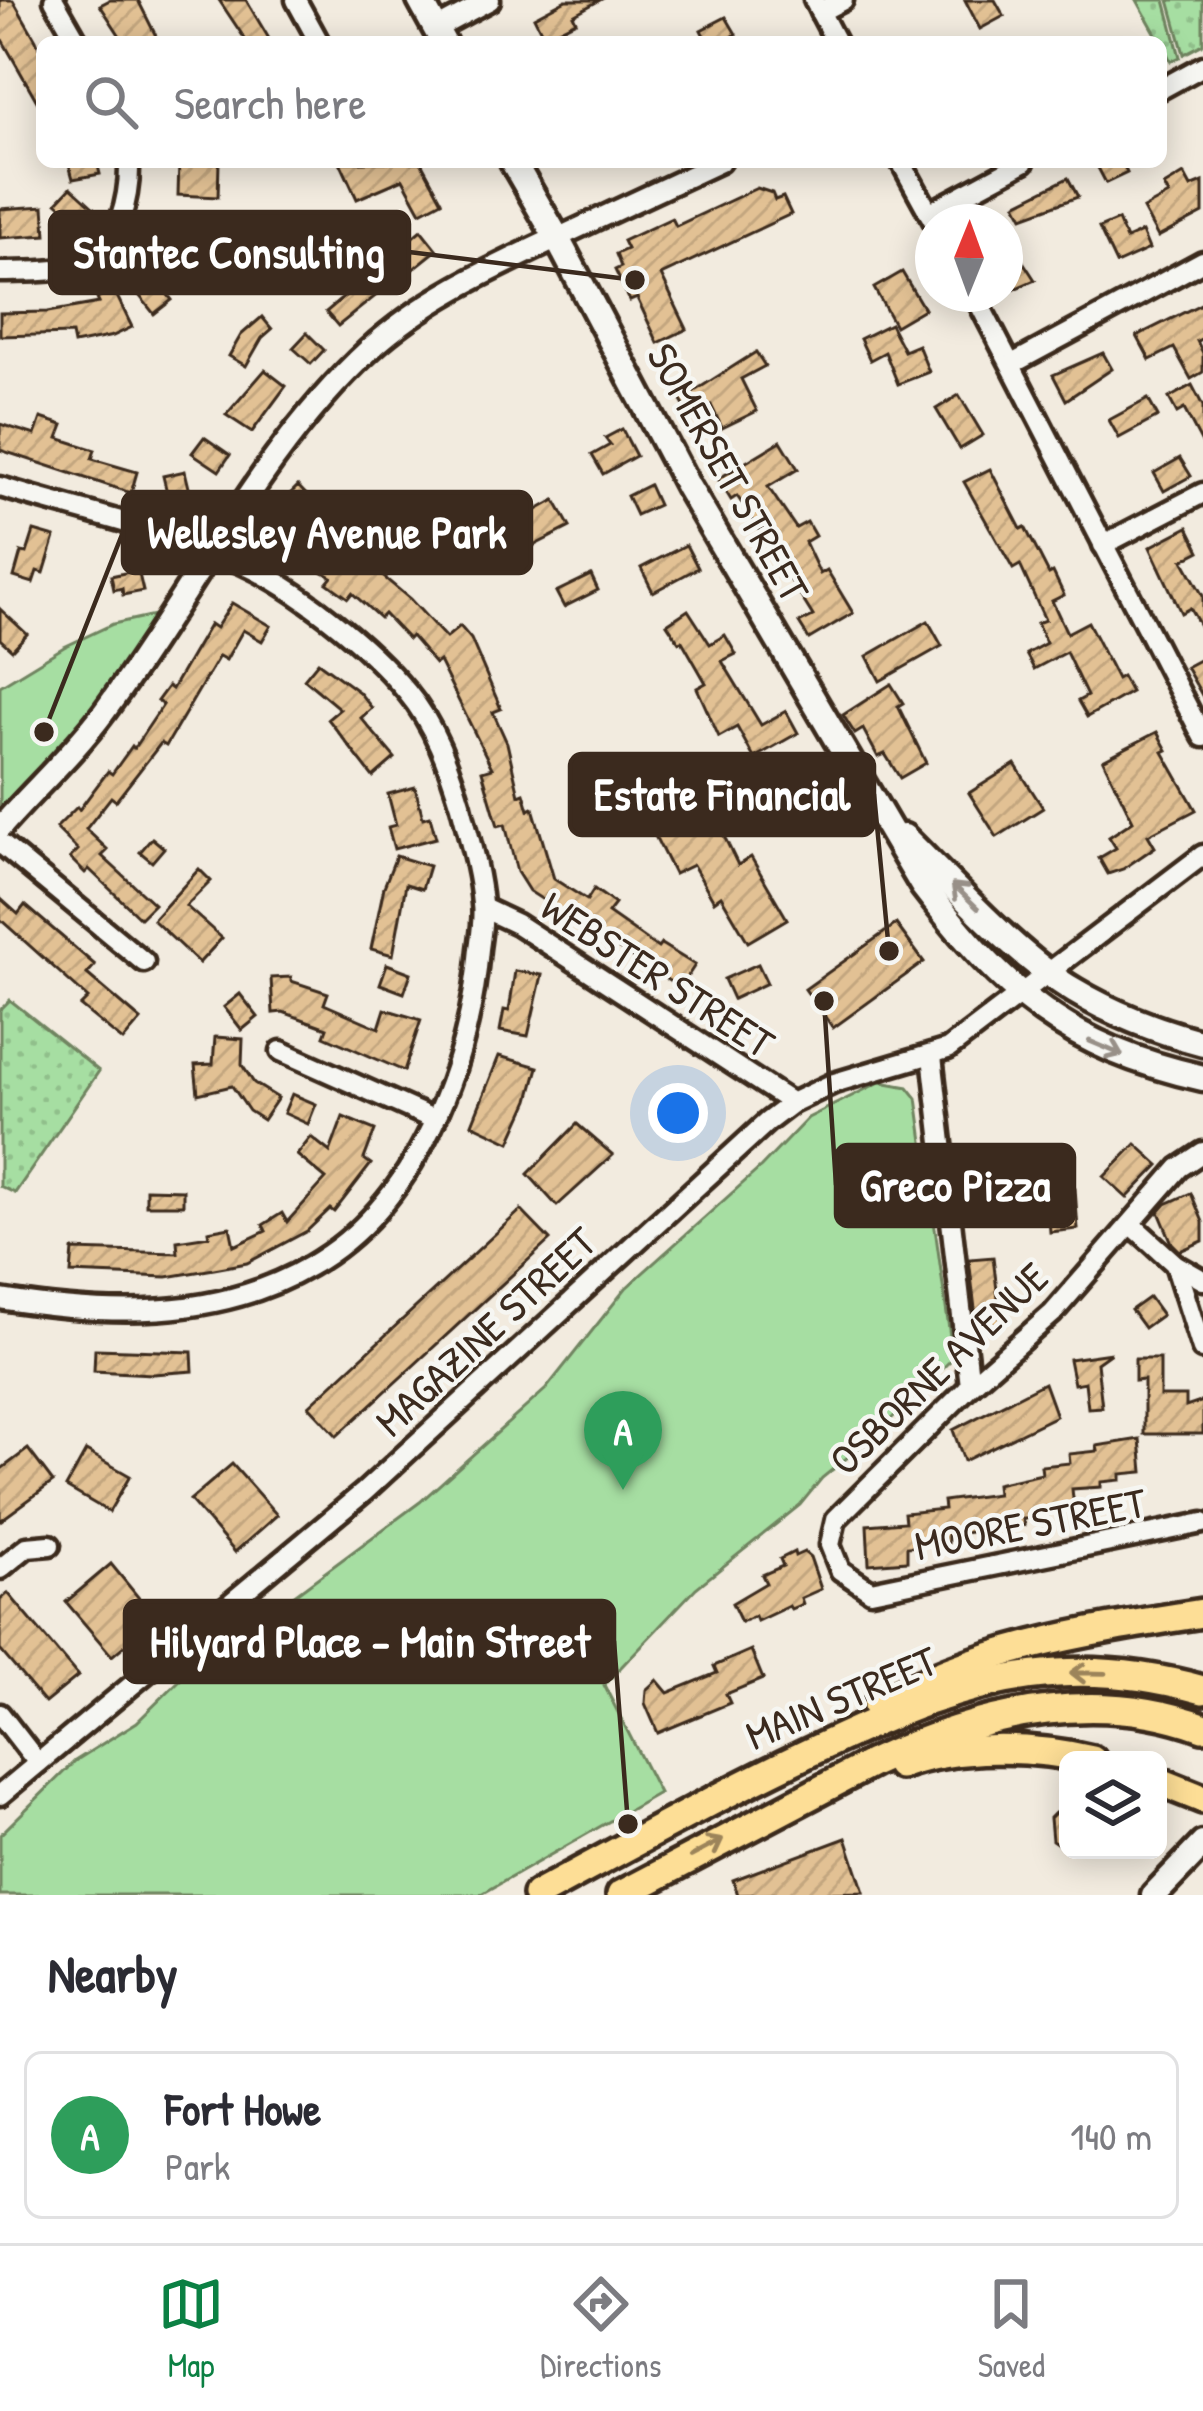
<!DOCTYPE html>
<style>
:root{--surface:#fff;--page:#f7f7f7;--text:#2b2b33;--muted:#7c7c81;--line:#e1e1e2;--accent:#0b8043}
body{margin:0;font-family:"Patrick Hand",sans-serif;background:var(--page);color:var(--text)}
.controls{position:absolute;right:36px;bottom:36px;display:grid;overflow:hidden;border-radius:18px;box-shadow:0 6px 30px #0003}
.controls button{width:108px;height:108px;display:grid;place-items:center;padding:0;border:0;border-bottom:3px solid var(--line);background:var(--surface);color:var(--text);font:60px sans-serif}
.compass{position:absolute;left:915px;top:204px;width:108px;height:108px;border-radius:50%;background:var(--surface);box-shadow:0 6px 30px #0003;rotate:1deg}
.you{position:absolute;left:678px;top:1113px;width:42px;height:42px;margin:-30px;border:9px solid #fff;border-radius:50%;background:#1a73e8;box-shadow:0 0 0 18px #1a73e833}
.badge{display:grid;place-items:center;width:78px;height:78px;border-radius:50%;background:var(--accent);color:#fff;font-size:39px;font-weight:700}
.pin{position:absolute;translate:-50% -99px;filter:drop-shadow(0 3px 6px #0008)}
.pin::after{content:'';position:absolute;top:63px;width:42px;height:36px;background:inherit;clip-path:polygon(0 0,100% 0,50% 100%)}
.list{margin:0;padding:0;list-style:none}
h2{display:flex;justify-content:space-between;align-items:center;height:156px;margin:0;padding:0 48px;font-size:51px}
h2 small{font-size:39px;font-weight:400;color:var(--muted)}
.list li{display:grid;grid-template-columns:78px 1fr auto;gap:36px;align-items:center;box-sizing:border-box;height:168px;margin:0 24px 24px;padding:0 24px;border:3px solid var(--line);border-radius:18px}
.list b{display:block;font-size:45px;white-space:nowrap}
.list p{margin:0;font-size:39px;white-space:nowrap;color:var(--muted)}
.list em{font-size:39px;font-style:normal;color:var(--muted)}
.icon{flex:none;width:66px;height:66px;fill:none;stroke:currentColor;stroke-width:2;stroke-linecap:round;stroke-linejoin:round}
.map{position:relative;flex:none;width:1203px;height:1895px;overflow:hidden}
.search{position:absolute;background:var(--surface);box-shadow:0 6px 30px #0003;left:36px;right:36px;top:36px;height:132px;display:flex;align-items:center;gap:30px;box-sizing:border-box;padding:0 42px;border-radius:18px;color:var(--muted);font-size:45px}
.sheet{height:348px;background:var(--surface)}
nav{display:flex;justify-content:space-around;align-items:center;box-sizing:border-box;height:168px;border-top:3px solid var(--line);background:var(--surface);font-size:33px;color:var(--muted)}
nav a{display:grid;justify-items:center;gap:6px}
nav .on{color:var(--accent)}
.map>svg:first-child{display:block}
</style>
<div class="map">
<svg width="1203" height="1895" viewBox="0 0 1203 1895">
<defs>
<pattern id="grass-dots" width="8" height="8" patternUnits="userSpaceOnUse" patternTransform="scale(3)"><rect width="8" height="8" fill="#a6dea2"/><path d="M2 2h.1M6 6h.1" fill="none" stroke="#90bf8b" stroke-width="1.8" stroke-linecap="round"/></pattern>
<pattern id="building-hatch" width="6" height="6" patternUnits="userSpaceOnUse" patternTransform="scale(3)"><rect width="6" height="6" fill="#e2c194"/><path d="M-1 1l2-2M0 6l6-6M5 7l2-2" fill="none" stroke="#c3a67f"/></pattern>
</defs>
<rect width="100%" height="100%" fill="#f2ebdf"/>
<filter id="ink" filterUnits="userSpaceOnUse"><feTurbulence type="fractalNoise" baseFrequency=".00833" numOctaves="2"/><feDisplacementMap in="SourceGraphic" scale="24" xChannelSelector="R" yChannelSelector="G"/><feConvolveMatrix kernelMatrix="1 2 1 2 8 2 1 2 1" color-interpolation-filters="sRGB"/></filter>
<g filter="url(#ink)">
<g fill="url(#grass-dots)" stroke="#708460" stroke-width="3">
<polygon points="1137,0 1165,0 1180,57 1171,61"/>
<polygon points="1169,0 1203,0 1203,44 1184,54"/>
<polygon points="10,1000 99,1071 15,1193 0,1186 0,1010"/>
</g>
<g fill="#a6dea2" stroke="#708460" stroke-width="3">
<polygon points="172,611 0,828 0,686 64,647 113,624"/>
<polygon points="880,1082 908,1087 917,1098 953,1358 874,1436 822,1478 800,1505 696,1588 604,1685 659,1793 480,1895 0,1895 0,1835 75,1761 137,1722 181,1679 420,1502 546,1389 626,1288 761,1167 808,1118"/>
</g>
<g fill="url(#building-hatch)" stroke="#3b2a1e" stroke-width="3">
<polygon points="0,0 13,0 36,40 42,56 42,110 0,36"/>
<polygon points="110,0 138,0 159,42 124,42 100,5"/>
<polygon points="219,0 246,0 271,42 247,42"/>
<polygon points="566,0 600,0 573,15 576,21 544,37 534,17"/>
<polygon points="965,0 995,0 1004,16 980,29"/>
<polygon points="726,17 736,34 732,37 735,42 707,42 701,30"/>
<polygon points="97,162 100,174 73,179 69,164"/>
<polygon points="179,162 219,162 218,197 178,195"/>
<polygon points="340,162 421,162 442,201 421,212 403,179 357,199"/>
<polygon points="1095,162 1122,162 1127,173 1106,183"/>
<polygon points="1184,174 1191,187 1203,182 1203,213 1158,237 1143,209 1169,195 1164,186"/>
<polygon points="1068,178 1078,197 1023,217 1016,204"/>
<polygon points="71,187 93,207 79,222 57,202"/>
<polygon points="757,188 772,193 775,200 783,197 791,214 661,275 687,329 658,343 637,298 630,301 615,270 621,267 616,254 627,249 623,241 672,218 676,226"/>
<polygon points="44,206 46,235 0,238 0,209"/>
<polygon points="1118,220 1126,239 1142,232 1149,249 1116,264 1099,228"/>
<polygon points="421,230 437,250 412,270 396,251"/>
<polygon points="1022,260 1035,280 1012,290 1005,269"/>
<polygon points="376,270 388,286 338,326 326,312"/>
<polygon points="149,271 172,300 154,314 131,285"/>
<polygon points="902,272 924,309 895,326 874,288"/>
<polygon points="114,290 132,327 113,336 74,344 72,334 0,336 0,313 48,312 99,303 97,299"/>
<polygon points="1203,303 1203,338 1197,341 1203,353 1203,372 1191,379 1174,348 1150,360 1137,336"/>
<polygon points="262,317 272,329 262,338 246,366 229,356 241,335"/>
<polygon points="890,324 904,351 918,345 929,372 898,384 885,352 870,360 860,339"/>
<polygon points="307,333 324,350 311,364 293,348"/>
<polygon points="756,352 765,366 741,379 757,411 722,428 711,405 690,416 677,394 690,387 693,392"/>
<polygon points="1103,353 1112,369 1066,400 1053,375"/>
<polygon points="265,370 286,386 252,432 226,415"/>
<polygon points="1192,385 1203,406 1203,445 1184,409 1177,413 1169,398"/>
<polygon points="959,395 983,435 960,449 936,409"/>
<polygon points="1148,399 1158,417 1119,438 1109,420"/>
<polygon points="41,418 63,425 58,438 95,450 92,459 137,472 131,493 0,450 0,424 35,435"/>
<polygon points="622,429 636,456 603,474 592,455 610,445 605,438"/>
<polygon points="204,437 230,455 219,471 192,453"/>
<polygon points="781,441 798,469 768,487 796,528 807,522 815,536 805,542 820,574 827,570 853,613 809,639 799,623 813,616 790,579 787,580 781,567 784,566 764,525 759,529 737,496 731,500 718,479"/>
<polygon points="1180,458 1191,476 1164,491 1154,473"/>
<polygon points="990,469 1021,529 1025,527 1049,574 1053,572 1064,595 1052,601 1067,633 1088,622 1117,679 1122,676 1131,692 1087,717 1078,701 1087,696 1066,652 1034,669 1026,654 1046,643 1037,623 1045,620 1020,565 1013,569 964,482"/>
<polygon points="185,471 191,496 169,501 163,476"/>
<polygon points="649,485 658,505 636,515 627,496"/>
<polygon points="298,486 324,513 302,534 347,558 353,551 410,599 446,638 460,626 471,639 501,709 493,712 507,743 519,795 524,793 529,810 533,808 554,879 587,900 594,889 615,904 608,913 658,948 661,944 695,965 680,988 529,891 517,872 505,824 498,826 482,771 492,768 439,661 435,664 411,636 408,639 384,614 380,618 352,593 348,598 327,583 332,577 282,549 299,518 283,501"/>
<polygon points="529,495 537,510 555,500 570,527 531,547 516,517 496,528 490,516"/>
<polygon points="1188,527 1200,551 1183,560 1203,596 1203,631 1190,608 1181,613 1150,547"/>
<polygon points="34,531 55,537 44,573 37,571 33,583 14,577 21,552 27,553"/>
<polygon points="686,545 698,568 653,592 641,568"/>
<polygon points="138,570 143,591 123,595 122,588 114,590 111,576"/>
<polygon points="591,575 598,590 564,607 556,592"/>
<polygon points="232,603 271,626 262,641 243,630 226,660 219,656 166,746 161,743 116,801 111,797 86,829 108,850 102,856 154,904 140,918 89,869 85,873 70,858 78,850 56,828 77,807 79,810 108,771 112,774 132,746 134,748 163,705 157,701 168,686 172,689 210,624 216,628"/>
<polygon points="0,609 27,634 12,650 0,639"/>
<polygon points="688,610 710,644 725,635 736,654 722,661 761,725 786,711 798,733 754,758 737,727 719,737 697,688 706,683 682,641 679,642 667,624"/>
<polygon points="928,621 942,646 880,681 867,656"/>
<polygon points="1203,658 1203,697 1186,667"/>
<polygon points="318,662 359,692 372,708 361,718 395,758 373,777 328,719 340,709 304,679"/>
<polygon points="891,684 903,703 898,706 926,763 900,778 885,754 878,757 863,729 855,734 843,715"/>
<polygon points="1157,732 1167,750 1163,752 1196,810 1148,835 1155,847 1123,869 1108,874 1099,858 1116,848 1109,837 1133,821 1103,760"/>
<polygon points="1015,764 1043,808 997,837 969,793"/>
<polygon points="415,787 423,818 430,816 436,838 394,849 388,827 396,825 388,794"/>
<polygon points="707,801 738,865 751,857 787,919 748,942 721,896 714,901 693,865 674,874 651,828"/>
<polygon points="152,838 164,848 152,862 140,852"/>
<polygon points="396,856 429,866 422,889 406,884 393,955 371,949 384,887"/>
<polygon points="199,869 211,881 186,906 222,938 199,963 153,920"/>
<polygon points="0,898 18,914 25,905 95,965 87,974 141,1020 123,1041 80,1006 88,998 0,919"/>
<polygon points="896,924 924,962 833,1028 805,989"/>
<polygon points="387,964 411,973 404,993 380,984"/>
<polygon points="758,964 767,983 733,999 724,979"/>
<polygon points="515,971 542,975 528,1036 500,1031 504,1010 509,1011"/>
<polygon points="291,977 291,981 328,993 324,1004 379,1028 385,1009 421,1020 404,1071 324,1036 327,1028 283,1012 273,1013 271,978"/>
<polygon points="240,994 258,1017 242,1030 224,1007"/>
<polygon points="215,1037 243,1039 242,1065 254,1083 278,1098 263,1120 249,1111 232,1086 198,1094 195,1065 213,1064"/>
<polygon points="499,1056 538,1067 529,1100 510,1142 472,1124"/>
<polygon points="292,1094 316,1104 308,1124 284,1113"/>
<polygon points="343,1117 375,1130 364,1159 371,1164 334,1212 330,1209 307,1231 247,1263 214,1269 167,1277 71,1273 73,1250 178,1253 177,1241 209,1236 208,1231 230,1227 234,1246 266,1231 263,1225 282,1213 287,1222 326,1179 297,1155 311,1137 330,1152"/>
<polygon points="577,1124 613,1155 557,1206 528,1174"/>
<polygon points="1136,1144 1159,1165 1127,1198 1104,1177"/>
<polygon points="146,1189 183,1190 183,1205 146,1205"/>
<polygon points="1075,1189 1078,1229 1050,1232 1047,1191"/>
<polygon points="1191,1193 1203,1222 1203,1241 1180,1251 1172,1243 1159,1212 1166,1204"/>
<polygon points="521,1210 550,1240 337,1436 309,1406"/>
<polygon points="993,1257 1001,1323 977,1326 969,1259"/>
<polygon points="1149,1297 1162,1315 1144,1328 1131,1310"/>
<polygon points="95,1349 192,1352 193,1371 153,1374 94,1371"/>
<polygon points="1111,1353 1097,1363 1102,1407 1088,1408 1085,1382 1074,1384 1069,1359"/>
<polygon points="1135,1359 1160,1359 1160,1396 1186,1396 1186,1407 1203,1401 1203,1434 1144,1434 1144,1380 1135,1381"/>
<polygon points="1044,1383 1056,1416 964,1461 953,1430"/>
<polygon points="1140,1439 1143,1472 1121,1474 1121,1480 1101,1482 1101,1487 1072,1489 1074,1508 1046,1511 1047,1517 1023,1519 1024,1525 948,1535 948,1543 907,1547 907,1561 869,1564 867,1525 905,1522 904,1513 944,1509 943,1501 997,1494 996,1484 1042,1474 1041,1466 1070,1463 1069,1454 1098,1451 1097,1446"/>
<polygon points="28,1449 53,1482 0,1521 0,1470"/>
<polygon points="86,1451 130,1476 109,1512 66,1487"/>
<polygon points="232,1464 277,1515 235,1552 190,1500"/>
<polygon points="794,1552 795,1556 804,1552 810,1557 821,1589 801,1598 803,1604 791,1609 789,1606 757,1621 755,1616 741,1622 732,1603 766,1583 762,1575 783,1566 780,1559"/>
<polygon points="111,1564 156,1619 112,1656 66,1602"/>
<polygon points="8,1593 78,1676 45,1703 0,1650 0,1600"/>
<polygon points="751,1650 763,1679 726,1694 730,1703 658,1733 645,1703 646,1690 657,1680 668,1693 717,1673 714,1666"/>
<polygon points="1068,1811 1068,1851 1052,1840 1050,1818 1055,1813"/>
<polygon points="846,1838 864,1892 738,1895 733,1880"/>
</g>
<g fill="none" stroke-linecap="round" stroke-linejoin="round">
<defs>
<g id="minor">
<polyline points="54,0 78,42"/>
<polyline points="296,0 319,42"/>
<polyline points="814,0 836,42"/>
<polyline points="820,12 843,0"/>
<polyline points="436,29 490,0"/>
<polyline points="1161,89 1203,66"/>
<polyline points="901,162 934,222"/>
<polyline points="929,213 1024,162"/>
<polyline points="557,238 720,162"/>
<path d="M 0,272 C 27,271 60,273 86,263 C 119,250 130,194 129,162"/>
<polyline points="974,294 1203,737"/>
<polyline points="1012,364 1203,261"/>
<path d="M 0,487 C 79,511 168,530 243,564 C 298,589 368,645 407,692 C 434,724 449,766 461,806 C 469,838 479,870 482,904 C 484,918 481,934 479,949 C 469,1066 417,1205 310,1266 C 216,1321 104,1316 0,1299"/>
<polyline points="1103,545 1203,493"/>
<polyline points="0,843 144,962"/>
<polyline points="483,908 517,924 792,1103"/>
<polyline points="281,1051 433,1119"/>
<polyline points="932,1056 970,1386"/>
<polyline points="1203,1152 1179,1168 1053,1313 970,1386 836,1519 830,1545 840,1570 871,1591 1203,1523"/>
<polyline points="1131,1224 1175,1264 1203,1280"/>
<polyline points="1175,1264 1202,1349"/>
<polyline points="0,1569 27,1547 50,1545"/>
<polyline points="0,1714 38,1763"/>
<polyline points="0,1795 364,1492 767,1122 792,1103 834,1083 948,1049 1203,855"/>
</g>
<path id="tertiary" d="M 0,828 C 34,789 73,754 104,712 C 190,597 263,447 369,350 C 423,300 491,269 557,238"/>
<g id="secondary">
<polyline points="420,0 443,42"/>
<path d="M 513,162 L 557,238 L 688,487 L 923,886 C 1006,994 1067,1047 1203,1078"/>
<path d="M 904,837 C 952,884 1018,958 1075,991 C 1115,1015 1158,1031 1203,1043"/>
<polyline points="1154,1895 1203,1844"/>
</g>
<g id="primary">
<path d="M 877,1706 C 979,1647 1088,1631 1203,1613"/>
<path d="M 900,1765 C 959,1744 1032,1746 1092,1760"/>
<polyline points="1158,1781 1203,1799"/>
<path d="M 537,1895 C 626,1847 714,1798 806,1754 C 885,1716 968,1678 1058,1673 C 1106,1670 1156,1677 1203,1690"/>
<path d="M 621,1895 L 872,1763 C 975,1715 1092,1686 1203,1727"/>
</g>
</defs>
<use href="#minor" stroke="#3b2a1e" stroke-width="27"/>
<use href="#tertiary" stroke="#3b2a1e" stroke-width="30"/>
<use href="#secondary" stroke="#3b2a1e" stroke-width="33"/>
<use href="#primary" stroke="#3b2a1e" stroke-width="36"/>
<use href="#minor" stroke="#f6f6f2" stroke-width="18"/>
<use href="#tertiary" stroke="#f6f6f2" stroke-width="21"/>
<use href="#secondary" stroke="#f6f6f2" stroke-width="24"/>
<use href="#primary" stroke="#fdde96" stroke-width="27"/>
</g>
<defs><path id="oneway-shaft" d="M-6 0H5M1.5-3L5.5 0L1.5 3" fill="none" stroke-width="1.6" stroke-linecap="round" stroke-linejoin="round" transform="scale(3)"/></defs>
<g stroke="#989088">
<use href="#oneway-shaft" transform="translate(965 896) rotate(-136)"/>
<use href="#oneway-shaft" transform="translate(1106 1048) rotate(23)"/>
</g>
<g stroke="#9c845a">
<use href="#oneway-shaft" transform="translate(1088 1673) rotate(-179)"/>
<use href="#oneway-shaft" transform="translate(707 1848) rotate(-28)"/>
</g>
</g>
<g text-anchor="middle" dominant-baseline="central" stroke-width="9" stroke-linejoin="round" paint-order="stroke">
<g font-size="42" fill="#3b2a1e" stroke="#f6f6f2">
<text transform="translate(729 472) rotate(61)">SOMERSET STREET</text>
<text transform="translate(658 974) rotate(33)">WEBSTER STREET</text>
<text transform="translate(485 1331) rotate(-43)">MAGAZINE STREET</text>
<text transform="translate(938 1368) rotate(-44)">OSBORNE AVENUE</text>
<text transform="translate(1030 1523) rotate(-11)">MOORE STREET</text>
<text transform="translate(841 1697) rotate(-23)">MAIN STREET</text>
</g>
</g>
<path fill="none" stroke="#3b2a1e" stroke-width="4.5" d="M635 280L409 252M44 732L123 532M889 951L874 794M824 1001L836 1185M628 1824L614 1641"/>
<g fill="#3b2a1e" stroke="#f6f6f2" stroke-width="4.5">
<circle cx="635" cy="280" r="12"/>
<circle cx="44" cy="732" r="12"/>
<circle cx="889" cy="951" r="12"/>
<circle cx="824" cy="1001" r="12"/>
<circle cx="628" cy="1824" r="12"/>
</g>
<g fill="#3b2a1e" stroke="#3b2a1e" stroke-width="4.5">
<rect x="50" y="212" width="359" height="81" rx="12"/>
<rect x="123" y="492" width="408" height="81" rx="12"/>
<rect x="570" y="754" width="304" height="81" rx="12"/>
<rect x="836" y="1145" width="238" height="81" rx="12"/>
<rect x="125" y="1601" width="489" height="81" rx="12"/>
</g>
<g font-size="45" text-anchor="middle" font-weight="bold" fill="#fff">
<text x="229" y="268">Stantec Consulting</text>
<text x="327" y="548">Wellesley Avenue Park</text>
<text x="722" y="810">Estate Financial</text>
<text x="955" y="1201">Greco Pizza</text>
<text x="370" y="1657">Hilyard Place - Main Street</text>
</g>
</svg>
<div class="controls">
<button><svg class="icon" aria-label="layers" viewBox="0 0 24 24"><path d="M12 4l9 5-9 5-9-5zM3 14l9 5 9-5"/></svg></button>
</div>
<svg class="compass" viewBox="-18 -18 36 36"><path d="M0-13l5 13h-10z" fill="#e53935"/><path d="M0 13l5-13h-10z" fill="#7c7c81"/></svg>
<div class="you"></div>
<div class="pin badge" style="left:623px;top:1490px;background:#2e9e5b">A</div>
<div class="search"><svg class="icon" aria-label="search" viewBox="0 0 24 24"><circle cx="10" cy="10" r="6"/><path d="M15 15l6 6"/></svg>Search here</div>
</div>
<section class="sheet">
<h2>Nearby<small></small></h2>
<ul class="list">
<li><span class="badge" style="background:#2e9e5b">A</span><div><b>Fort Howe</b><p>Park</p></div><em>140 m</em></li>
</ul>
</section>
<nav>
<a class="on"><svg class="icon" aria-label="map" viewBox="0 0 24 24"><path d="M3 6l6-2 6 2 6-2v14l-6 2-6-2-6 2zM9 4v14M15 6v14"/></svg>Map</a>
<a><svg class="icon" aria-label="directions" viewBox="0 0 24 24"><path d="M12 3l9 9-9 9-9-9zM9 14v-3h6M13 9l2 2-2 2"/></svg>Directions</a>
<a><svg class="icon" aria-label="saved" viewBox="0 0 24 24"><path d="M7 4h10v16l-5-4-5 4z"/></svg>Saved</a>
</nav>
